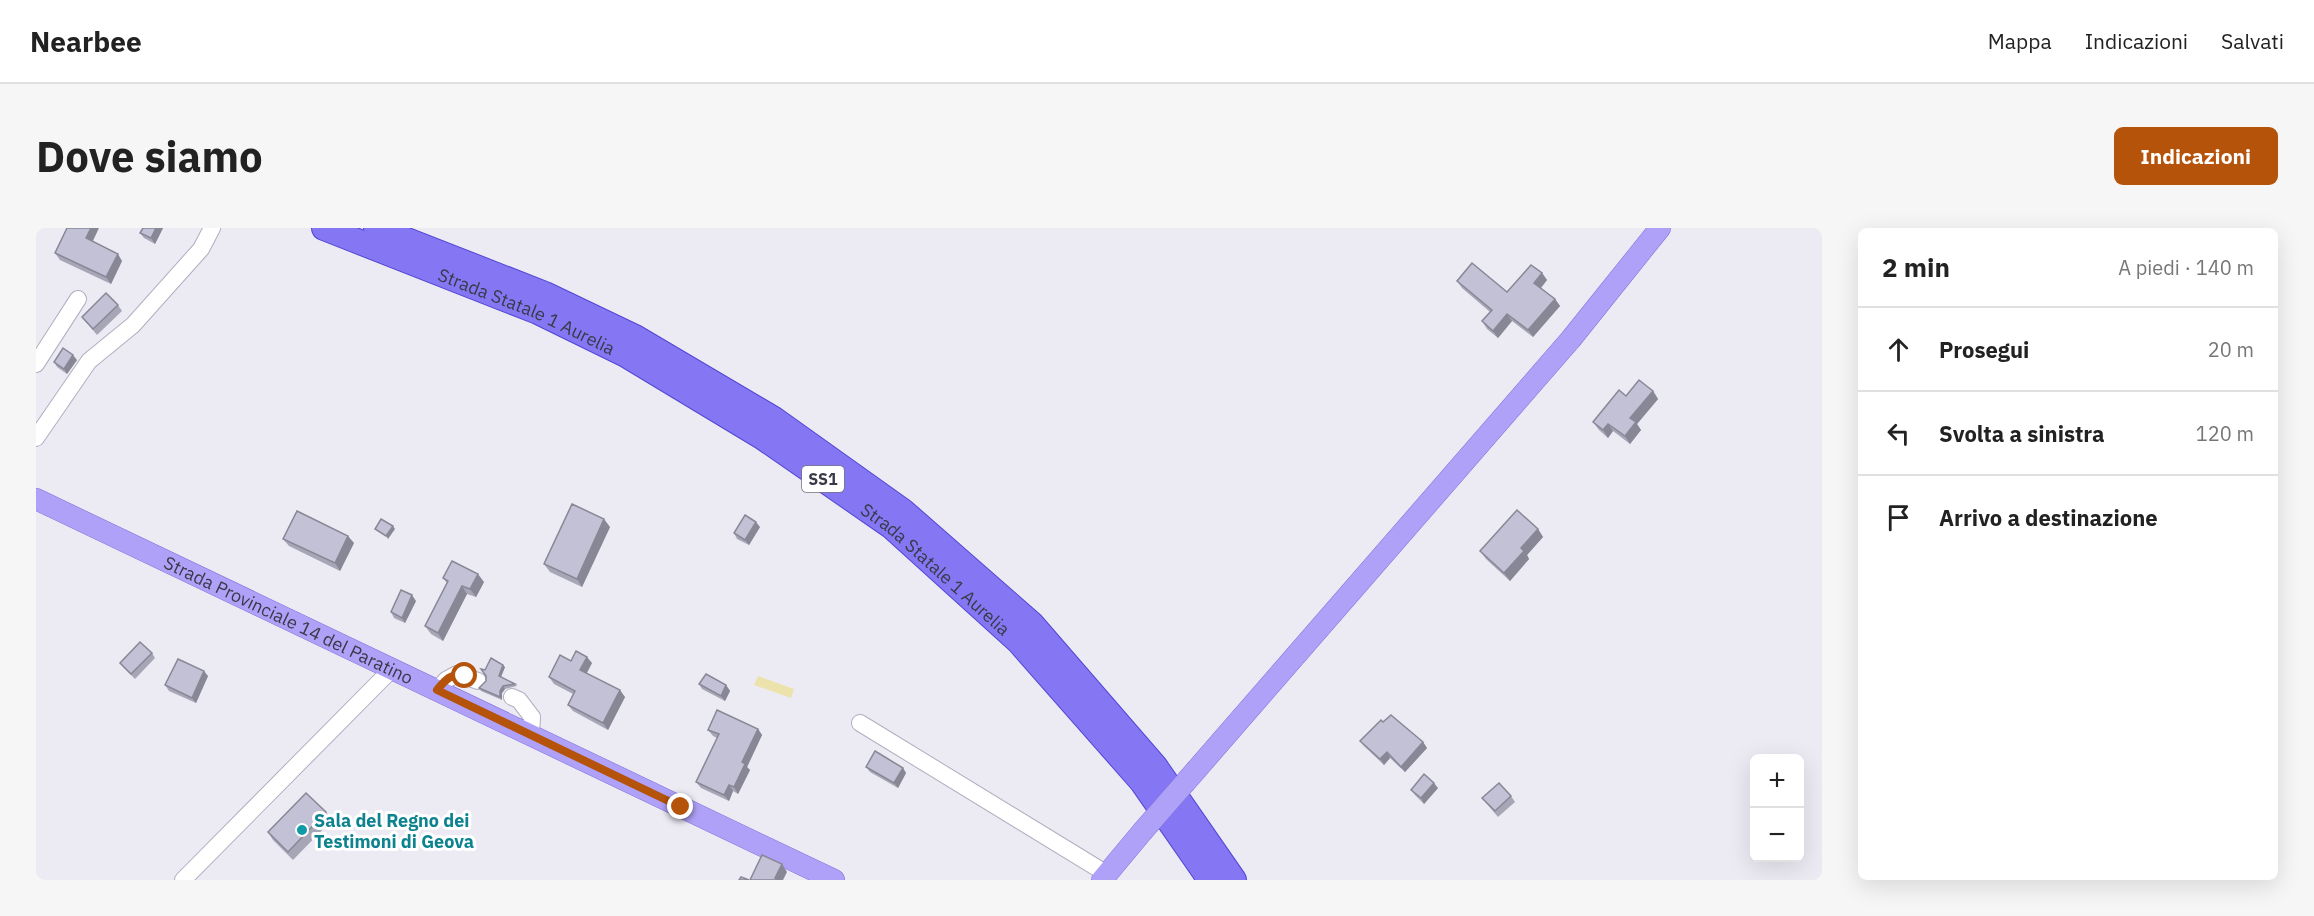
<!DOCTYPE html>
<html lang="it">
<meta charset="utf-8">
<style>
:root{--surface:#fff;--page:#f6f6f6;--text:#222;--muted:#767676;--line:#e0e0e0;--accent:#b45309}
body{margin:0;font-family:"IBM Plex Sans",sans-serif;background:var(--page);color:var(--text)}
.controls{position:absolute;right:18px;bottom:18px;display:grid;overflow:hidden;border-radius:9px;box-shadow:0 6px 24px #0002}
.controls button{width:54px;height:54px;display:grid;place-items:center;padding:0;border:0;border-bottom:2px solid var(--line);background:var(--surface);color:var(--text);font:30px sans-serif}
.stop{position:absolute;width:18px;height:18px;margin:-14px;border:4px solid #b45309;border-radius:50%;background:#fff}
.stop.end{background:#b45309;border-color:#fff;box-shadow:0 2px 6px #0008}
.list{margin:0;padding:0;list-style:none}
h2{display:flex;justify-content:space-between;align-items:center;height:78px;margin:0;padding:0 24px;font-size:26px}
h2 small{font-size:20px;font-weight:400;color:var(--muted)}
.list li{display:grid;grid-template-columns:39px 1fr auto;gap:18px;align-items:center;box-sizing:border-box;height:84px;padding:0 24px;border-top:2px solid var(--line)}
.list b{display:block;font-size:22px;white-space:nowrap}
.list em{font-size:20px;font-style:normal;color:var(--muted)}
.icon{flex:none;width:33px;height:33px;fill:none;stroke:currentColor;stroke-width:2;stroke-linecap:round;stroke-linejoin:round}
.map{position:relative;flex:none;width:1786px;height:652px;overflow:hidden;border-radius:9px}
header{display:flex;align-items:center;gap:36px;box-sizing:border-box;height:84px;padding:0 30px;background:var(--surface);border-bottom:2px solid var(--line)}
header strong{font-size:28px}
nav{display:flex;gap:33px;margin-inline-start:auto;font-size:21px}
.intro{display:flex;align-items:center;justify-content:space-between;box-sizing:border-box;height:144px;padding:0 36px}
h1{margin:0;font-size:42px}
.button{padding:15px 27px;border-radius:9px;background:var(--accent);color:#fff;font-size:21px;font-weight:700}
main{display:flex;gap:36px;padding:0 36px}
aside{flex:1;background:var(--surface);border-radius:9px;box-shadow:0 6px 24px #0002}
.map>svg:first-child{display:block}
</style>
<header>
<strong>Nearbee</strong>
<nav><a>Mappa</a><a>Indicazioni</a><a>Salvati</a></nav>
</header>
<div class="intro"><h1>Dove siamo</h1><a class="button">Indicazioni</a></div>
<main>
<div class="map">
<svg width="1786" height="652" viewBox="0 0 1786 652">
<rect width="100%" height="100%" fill="#ecebf4"/>
<polygon fill="#ece3ac" points="722,448 758,461 755,470 718,457"/>
<g fill="none" stroke-linecap="round" stroke-linejoin="round">
<defs>
<g id="minor">
<polyline points="0,136 42,71"/>
<polyline points="0,210 53,133 97,97 165,21 176,0"/>
<polyline points="401,462 410,452 421,446 442,453"/>
<polyline points="476,469 483,472 496,489 495,507"/>
<polyline points="824,495 1071,646"/>
<polyline points="147,652 356,441"/>
</g>
<g id="major">
<path id="s1" d="M 0,271 L 798,652"/>
<polyline points="1161,541 1535,111 1624,0"/>
<polyline points="1066,652 1106,604"/>
</g>
<g id="highway">
<path id="s2" d="M 288,0 L 502,84 L 590,127 L 726,209 L 856,299 L 982,413 L 1106,554 L 1174,652"/>
<polyline points="340,0 509,66 599,109 738,191 867,283 996,396 1119,538 1198,652"/>
</g>
</defs>
<use href="#minor" stroke="#b0aebf" stroke-width="18"/>
<use href="#major" stroke="#8171dc" stroke-width="22"/>
<use href="#highway" stroke="#5246d3" stroke-width="26"/>
<use href="#minor" stroke="#fff" stroke-width="16"/>
<use href="#major" stroke="#afa1f7" stroke-width="21"/>
<use href="#highway" stroke="#8577f4" stroke-width="24"/>
<defs>
<polyline id="major-bridge" points="1106,604 1161,541"/>
</defs>
<use href="#major-bridge" stroke="#8171dc" stroke-width="22" stroke-linecap="butt"/>
<use href="#major-bridge" stroke="#afa1f7" stroke-width="21"/>
</g>
<g fill="#a7a6b7">
<polygon points="127,0 119,16 108,10 104,5"/>
<polygon points="57,13 86,33 75,56 24,32 19,25"/>
<polygon points="1506,45 1511,52 1505,60 1519,71 1524,78 1497,109 1476,93 1462,110 1451,101 1446,93 1454,84 1426,60 1421,53 1471,64"/>
<polygon points="82,77 86,83 61,107 46,89"/>
<polygon points="41,132 31,146 21,139 18,134"/>
<polygon points="1617,163 1622,171 1601,196 1605,202 1594,216 1577,203 1572,210 1563,202 1557,194 1590,168"/>
<polygon points="574,299 546,359 514,344 508,336"/>
<polygon points="724,299 713,317 701,311 698,305"/>
<polygon points="1502,301 1507,309 1491,327 1493,331 1474,353 1450,331 1444,323"/>
<polygon points="247,311 318,315 304,343 253,318"/>
<polygon points="407,350 448,354 440,369 431,366 407,413 395,406 389,398 411,355"/>
<polygon points="380,373 369,395 358,390 355,384"/>
<polygon points="116,425 119,430 99,451 88,440 84,435"/>
<polygon points="556,435 551,445 589,469 572,502 537,483 532,477 537,466 518,456 513,449"/>
<polygon points="469,439 465,449 479,456 481,458 469,461 466,465 466,472 445,463 443,460 450,453 449,442"/>
<polygon points="172,448 160,475 133,463 129,457"/>
<polygon points="663,456 690,457 694,463 689,473 666,461"/>
<polygon points="1347,494 1387,514 1391,520 1369,544 1354,530 1348,537 1328,518 1324,513"/>
<polygon points="722,501 726,507 711,539 714,542 702,566 697,563 693,573 665,560 660,554 681,510 677,508 672,502"/>
<polygon points="830,539 867,540 870,545 862,560 834,544"/>
<polygon points="1402,560 1388,576 1379,567 1375,562"/>
<polygon points="1475,568 1479,574 1462,589 1446,570"/>
<polygon points="290,584 296,592 257,632 237,612 232,604"/>
</g>
<g fill="#888795">
<polygon points="55,0 63,0 55,17 50,10"/>
<polygon points="120,0 127,0 119,16 115,10"/>
<polygon points="82,26 86,33 75,56 70,49"/>
<polygon points="1506,45 1511,52 1503,62 1498,55"/>
<polygon points="1519,71 1524,78 1497,109 1492,102"/>
<polygon points="1471,86 1476,93 1462,110 1457,103"/>
<polygon points="37,127 41,132 31,146 28,141"/>
<polygon points="1617,163 1622,171 1601,196 1605,202 1594,216 1589,208 1594,190"/>
<polygon points="1572,196 1577,203 1572,210 1567,202"/>
<polygon points="568,291 574,299 546,359 541,351"/>
<polygon points="720,294 724,299 713,317 709,312"/>
<polygon points="357,298 359,301 352,311 350,308"/>
<polygon points="1502,301 1507,309 1491,327 1493,331 1474,353 1468,345 1485,320"/>
<polygon points="312,308 318,315 304,343 299,335"/>
<polygon points="442,346 448,354 440,369 434,361"/>
<polygon points="426,358 431,366 407,413 402,405"/>
<polygon points="376,367 380,373 369,395 366,390"/>
<polygon points="551,429 556,435 549,448 544,442"/>
<polygon points="467,437 469,439 464,451 463,448"/>
<polygon points="168,443 172,448 160,475 156,470"/>
<polygon points="690,457 694,463 689,473 685,468"/>
<polygon points="467,458 469,461 466,465 466,472 464,469 464,463"/>
<polygon points="584,462 589,469 572,502 567,495"/>
<polygon points="722,501 726,507 711,539 714,542 702,566 698,559 706,534"/>
<polygon points="1387,514 1391,520 1369,544 1365,539"/>
<polygon points="1351,524 1354,530 1348,537 1344,531"/>
<polygon points="867,540 870,545 862,560 858,555"/>
<polygon points="1398,555 1402,560 1388,576 1385,570"/>
<polygon points="693,557 697,563 693,573 688,567"/>
<polygon points="746,636 751,644 747,652 741,652 739,650"/>
</g>
<g fill="#c2c1d5" stroke="#888795" stroke-width="1.5">
<polygon points="31,0 55,0 50,10 82,26 70,49 19,25"/>
<polygon points="107,0 120,0 115,10 104,5"/>
<polygon points="1436,35 1471,64 1495,37 1506,45 1498,55 1519,71 1492,102 1471,86 1457,103 1446,93 1456,82 1421,53"/>
<polygon points="70,65 82,77 57,101 46,89"/>
<polygon points="27,120 37,127 28,141 18,134"/>
<polygon points="1603,152 1617,163 1594,190 1600,194 1589,208 1572,196 1567,202 1557,194 1583,162 1590,168"/>
<polygon points="536,276 568,291 541,351 508,336"/>
<polygon points="1481,282 1502,301 1485,320 1488,323 1468,345 1444,323"/>
<polygon points="261,283 312,308 299,335 247,311"/>
<polygon points="709,287 720,294 709,312 698,305"/>
<polygon points="345,291 357,298 350,308 339,301"/>
<polygon points="416,333 442,346 434,361 426,358 402,405 389,398 412,353 407,350"/>
<polygon points="365,362 376,367 366,390 355,384"/>
<polygon points="104,414 116,425 95,446 84,435"/>
<polygon points="540,423 551,429 544,442 584,462 567,495 532,477 539,463 513,449 524,427 535,433"/>
<polygon points="455,430 467,437 463,448 479,456 467,458 464,463 464,469 443,460 450,453 450,448 445,441 449,442"/>
<polygon points="142,431 168,443 156,470 129,457"/>
<polygon points="670,446 690,457 685,468 663,456"/>
<polygon points="681,482 722,501 706,534 709,536 698,559 693,557 688,567 660,554 683,506 672,502"/>
<polygon points="1355,487 1387,514 1365,539 1351,524 1344,531 1324,513 1345,492 1347,494"/>
<polygon points="839,523 867,540 858,555 830,539"/>
<polygon points="1388,546 1398,555 1385,570 1375,562"/>
<polygon points="1463,555 1475,568 1459,583 1446,570"/>
<polygon points="270,565 290,584 252,624 232,604"/>
<polygon points="726,627 746,636 739,650 744,652 714,652"/>
<polygon points="705,649 713,652 703,652"/>
</g>
<g fill="none" stroke-linecap="round" stroke-linejoin="round">
<path stroke="#b45309" stroke-width="8" d="M 429,448 C 416,444 409,452 401,462 L 645,579"/>
</g>
<circle fill="#0f9aa8" stroke="#fff" stroke-width="2" cx="266" cy="602" r="6"/>
<g text-anchor="middle" dominant-baseline="central" stroke-width="6" stroke-linejoin="round" paint-order="stroke">
<rect fill="#fff" stroke="#75747f" stroke-width="1.5" x="766" y="238" width="42" height="26" rx="4.5"/>
<g font-size="16" font-weight="bold" fill="#3a3948">
<text x="787" y="251">SS1</text>
</g>
<g font-size="18" fill="#3a3948" stroke="#fff">
<text stroke="none"><textPath href="#s2" startOffset="219">Strada Statale 1 Aurelia</textPath></text>
<text stroke="none"><textPath href="#s2" startOffset="705">Strada Statale 1 Aurelia</textPath></text>
<text stroke="none"><textPath href="#s1" startOffset="280">Strada Provinciale 14 del Paratino</textPath></text>
</g>
<g font-size="18" font-weight="bold" fill="#0d838f" stroke="#fff" text-anchor="start">
<text x="278" y="592">Sala del Regno dei<tspan x="278" dy="21">Testimoni di Geova</tspan></text>
</g>
</g>
</svg>
<div class="controls">
<button>+</button>
<button>−</button>
</div>
<div class="stop" style="left:429px;top:448px"></div>
<div class="stop end" style="left:645px;top:579px"></div>
</div>
<aside>
<h2>2 min<small>A piedi · 140 m</small></h2>
<ul class="list">
<li><svg class="icon" aria-label="ahead" viewBox="0 0 24 24"><path d="M12 20V5M6 11l6-6 6 6"/></svg><div><b>Prosegui</b></div><em>20 m</em></li>
<li><svg class="icon" aria-label="left" viewBox="0 0 24 24"><path d="M17 20v-9H6M10 6l-5 5 5 5"/></svg><div><b>Svolta a sinistra</b></div><em>120 m</em></li>
<li><svg class="icon" aria-label="arrive" viewBox="0 0 24 24"><path d="M6 21V4h12l-3 4 3 4H6"/></svg><div><b>Arrivo a destinazione</b></div></li>
</ul>
</aside>
</main>
